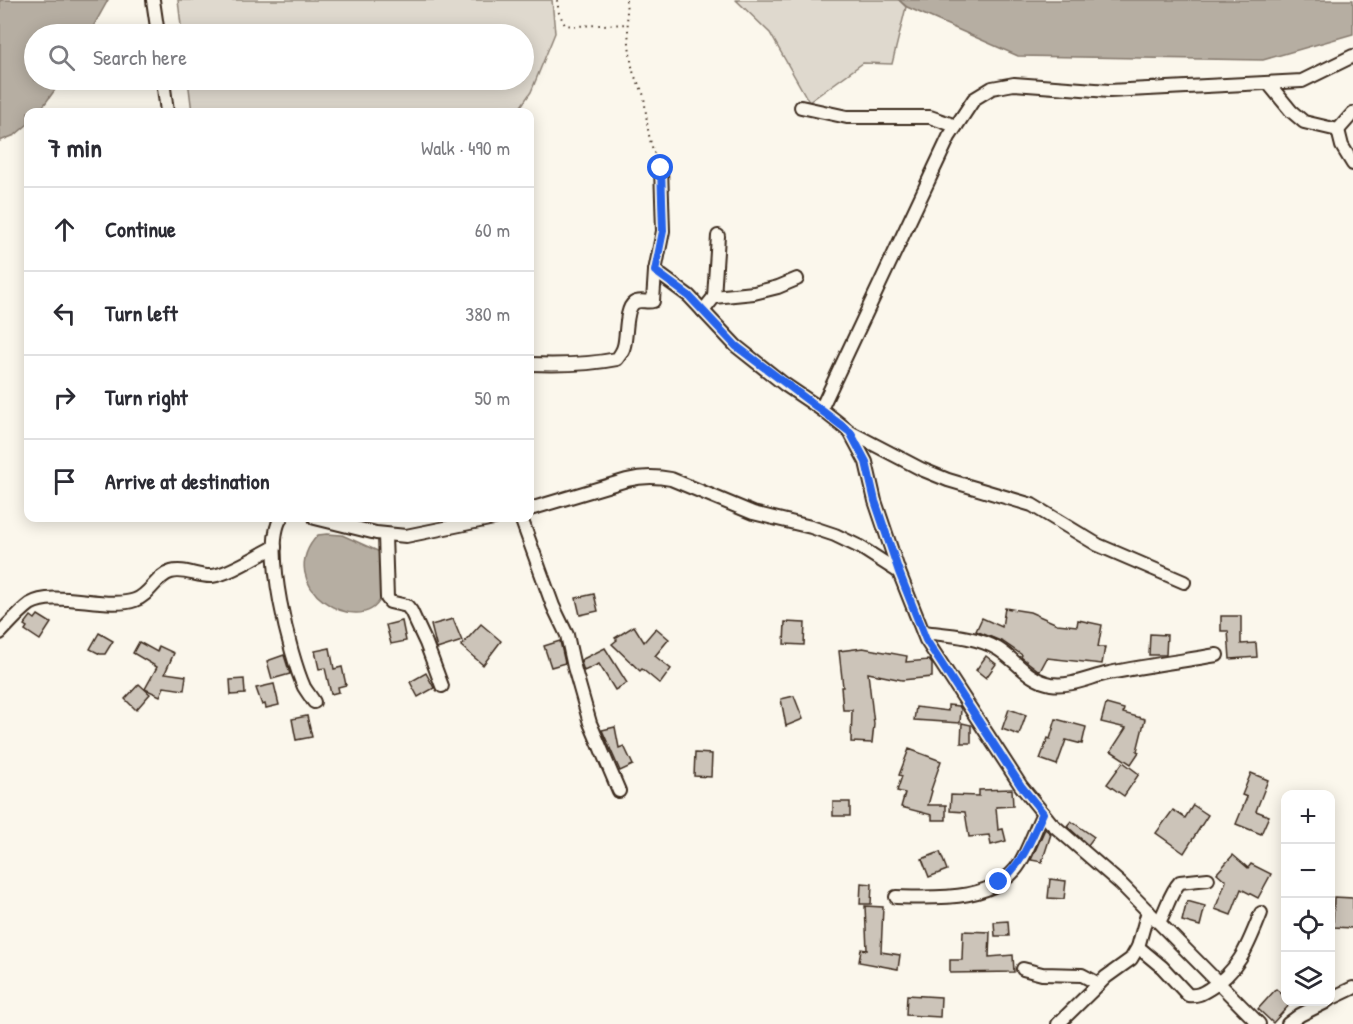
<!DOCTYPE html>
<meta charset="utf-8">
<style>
:root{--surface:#fff;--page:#f2f2f3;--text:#2b2b33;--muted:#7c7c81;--line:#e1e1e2}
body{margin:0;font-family:"Patrick Hand",sans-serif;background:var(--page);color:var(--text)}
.controls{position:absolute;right:18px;bottom:18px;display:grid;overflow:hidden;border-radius:12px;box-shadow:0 3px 15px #0003}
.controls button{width:54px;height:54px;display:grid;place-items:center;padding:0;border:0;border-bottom:2px solid var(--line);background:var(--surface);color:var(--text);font:30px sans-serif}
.stop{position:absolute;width:18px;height:18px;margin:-14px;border:4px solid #2563eb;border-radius:50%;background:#fff}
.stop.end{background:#2563eb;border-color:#fff;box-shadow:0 2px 6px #0008}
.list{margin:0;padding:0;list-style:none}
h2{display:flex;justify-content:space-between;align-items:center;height:78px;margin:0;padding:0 24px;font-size:26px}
h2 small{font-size:20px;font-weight:400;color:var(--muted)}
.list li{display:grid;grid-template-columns:39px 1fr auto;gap:18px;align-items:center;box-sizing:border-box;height:84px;padding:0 24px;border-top:2px solid var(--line)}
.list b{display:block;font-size:22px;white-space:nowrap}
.list em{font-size:20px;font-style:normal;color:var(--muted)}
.icon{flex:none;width:33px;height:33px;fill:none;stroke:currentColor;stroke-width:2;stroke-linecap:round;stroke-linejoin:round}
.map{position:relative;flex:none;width:1353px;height:1024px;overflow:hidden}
.search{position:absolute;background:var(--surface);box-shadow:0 3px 15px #0003;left:24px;top:24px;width:510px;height:66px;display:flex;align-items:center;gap:15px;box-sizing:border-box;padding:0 21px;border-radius:33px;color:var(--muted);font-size:22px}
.panel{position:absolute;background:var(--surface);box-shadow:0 3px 15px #0003;left:24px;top:108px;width:510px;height:414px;border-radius:12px}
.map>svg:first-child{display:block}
</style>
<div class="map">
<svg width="1353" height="1024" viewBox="0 0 1353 1024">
<rect width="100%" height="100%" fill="#fbf7ec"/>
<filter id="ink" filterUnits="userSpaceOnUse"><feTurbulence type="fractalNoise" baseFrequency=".0167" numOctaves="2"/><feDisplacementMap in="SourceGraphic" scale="12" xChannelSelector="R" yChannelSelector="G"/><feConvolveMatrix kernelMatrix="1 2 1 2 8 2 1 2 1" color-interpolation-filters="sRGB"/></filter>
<g filter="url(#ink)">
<g fill="#dfd9ce" stroke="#8d8276" stroke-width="1.5">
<polygon points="178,0 552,0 555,33 531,92 517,112 192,112 188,80 524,80 524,34 182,34"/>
<polygon points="736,0 899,0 906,7 892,64 863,63 809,102 770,33"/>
</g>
<g fill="#b6aea2" stroke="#85796d" stroke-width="1.5">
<polygon points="0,0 108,0 89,34 34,34 34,80 62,80 39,112 28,112 28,124 15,135 0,141"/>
<polygon points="899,0 1353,0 1353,34 1263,60 1018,56 907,7"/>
<path d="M 327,534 L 342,535 L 380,552 C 382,567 387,583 381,598 C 361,640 270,586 318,535 Z"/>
</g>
<g fill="#ccc4b9" stroke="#3b2a1e" stroke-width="1.5">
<polygon points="594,594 598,611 580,615 576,598"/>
<polygon points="1005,608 1030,612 1057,624 1077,626 1078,620 1102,625 1098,647 1105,647 1102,664 1047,658 1040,671 1038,670 1021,657 1022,655 1003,642 976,631 982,618 1002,627"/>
<polygon points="38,615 51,623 40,640 25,630 27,627 24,625 31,616 35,619"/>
<polygon points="1221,616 1241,616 1241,644 1256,643 1257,657 1230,659 1228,631 1221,631"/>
<polygon points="453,619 462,641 437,649 431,625"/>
<polygon points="402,621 406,641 391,644 386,625"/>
<polygon points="785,622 805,623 804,645 784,644"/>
<polygon points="481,624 501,641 483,665 461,646"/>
<polygon points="634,626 644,642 656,628 669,639 655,656 671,669 660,684 642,669 640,671 612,644 617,640 615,638"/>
<polygon points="99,633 113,641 105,654 100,654 90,649"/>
<polygon points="1150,634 1167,635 1166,655 1149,655"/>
<polygon points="560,641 565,663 551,667 544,646"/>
<polygon points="139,642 157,652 159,646 174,653 165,673 186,676 184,690 164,687 160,696 145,689 157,667 133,653"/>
<polygon points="330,648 334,669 342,667 346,685 338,687 339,692 331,694 325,668 319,669 315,651"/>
<polygon points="605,648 627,683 615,690 599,664 584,671 582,665 581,660"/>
<polygon points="863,648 907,656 906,662 929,660 932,664 932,677 902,680 868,673 874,724 872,743 851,742 852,710 843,710 841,687 843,687 839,651"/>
<polygon points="284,655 290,674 272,679 267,661"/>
<polygon points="986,656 996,664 986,678 976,670"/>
<polygon points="426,673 434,688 418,697 410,682"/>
<polygon points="244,679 245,694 231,695 230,680"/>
<polygon points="139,684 150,694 136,710 125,699"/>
<polygon points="274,684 279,705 266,708 265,704 262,705 256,688"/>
<polygon points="794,696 803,719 786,726 781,699"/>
<polygon points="1106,704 1124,709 1123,713 1145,719 1137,751 1139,752 1131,764 1111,751 1126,728 1101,722"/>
<polygon points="948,705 959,706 961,709 960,723 914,720 916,707 948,711"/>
<polygon points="1009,709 1026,715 1019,735 1002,729"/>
<polygon points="307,716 312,737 296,740 292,719"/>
<polygon points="1056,719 1086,727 1082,744 1066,740 1057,765 1040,759 1048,738 1050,739"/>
<polygon points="962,723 971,725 971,743 961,743"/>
<polygon points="615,727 619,748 624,746 633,765 620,771 602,730"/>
<polygon points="909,749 941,761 931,790 932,791 928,805 946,805 946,820 932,820 932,815 901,807 905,793 897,791 902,776 899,775"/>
<polygon points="695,753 712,754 711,777 694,776"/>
<polygon points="1123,762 1139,774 1124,796 1107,784"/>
<polygon points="1251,773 1268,780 1256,811 1269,816 1261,834 1236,824 1247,797 1242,795"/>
<polygon points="1012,789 1013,806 996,807 998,830 1003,829 1006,841 991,845 989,835 969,837 965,812 950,811 951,795 979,796 979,790"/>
<rect x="833" y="802" width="17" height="14"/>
<polygon points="1193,805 1208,815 1184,853 1156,833 1173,810 1185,818"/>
<polygon points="1071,821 1094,837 1088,845 1067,826"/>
<polygon points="1045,829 1051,834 1042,862 1031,860"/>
<polygon points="940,852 947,870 929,877 922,859"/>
<polygon points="1233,855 1248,868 1251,864 1271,874 1258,898 1241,889 1231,915 1215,909 1226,881 1217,873"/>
<polygon points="1050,879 1066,881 1064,899 1048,898"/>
<polygon points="861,883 872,884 871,904 860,904"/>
<polygon points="1334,897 1353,898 1353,928 1333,927"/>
<polygon points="1187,901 1205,906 1200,926 1182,921"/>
<polygon points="865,906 883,907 881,952 900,955 898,969 859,962 861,949 867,950"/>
<polygon points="1008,921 1009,936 995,936 994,922"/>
<polygon points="963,931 990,932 989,957 1013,955 1014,972 950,973 950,960 962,960"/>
<polygon points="1276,989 1286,998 1286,1002 1291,1003 1273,1023 1258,1009"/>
<polygon points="907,995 941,997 940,1017 906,1015"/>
</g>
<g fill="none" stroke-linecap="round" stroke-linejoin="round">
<defs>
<g id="street">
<polyline points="153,0 158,34"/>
<polyline points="163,80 167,112"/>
<polyline points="1268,83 1291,111 1304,122 1338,130 1353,113"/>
<polyline points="801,107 847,117 930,117 956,126"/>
<polyline points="1338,130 1342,146 1353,164"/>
<polyline points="655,271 689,296 736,346 784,384 821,409"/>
<polyline points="714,297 718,236"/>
<polyline points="703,311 714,297 754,293 778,287 797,279"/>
<path d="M 530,364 C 559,365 587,365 617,359 C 620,355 623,351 624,346 C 627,336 625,309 634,303 C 639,299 647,303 653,301 L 655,271 L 663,231 L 661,168"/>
<polyline points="850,432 921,469 948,480 1032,505 1098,545 1184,582"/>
<path d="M 530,509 L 627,480 C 642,476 656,476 671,479 L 753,513 L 811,527 L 835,535 L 860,547 L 899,572"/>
<path d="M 281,518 C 262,546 290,656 304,687 C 307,692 311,697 314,702"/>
<polyline points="315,518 376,533 406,536 494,518"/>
<polyline points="521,518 553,606 567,635 574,667 590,723 619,791"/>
<polyline points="385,535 387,598 390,602 407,606 411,611 426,643 442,686"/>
<path d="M 923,632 C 948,635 976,636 998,649 C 1016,660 1028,680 1051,684 C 1071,687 1090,677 1109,673 C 1145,666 1181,661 1217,655"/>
<path d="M 0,633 C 9,624 19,612 30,604 C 54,589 107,610 135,600 C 150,595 156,576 171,572 C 184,568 198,577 212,576 C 230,574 258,555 275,547"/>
<path d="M 896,897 C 935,898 996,902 1020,863 C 1029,848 1035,829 1043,813"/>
<path d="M 1159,922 C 1167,909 1169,894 1180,882 L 1208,879"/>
<path d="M 1138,947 L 1162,967 L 1188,995 C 1197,996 1201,994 1209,989 C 1239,972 1249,943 1261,913"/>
<polyline points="1023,969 1042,974 1082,975 1099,984"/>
<polyline points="1330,999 1353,988"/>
<polyline points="1058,1024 1106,977 1131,959 1138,947 1148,911"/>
<polyline points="1259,1024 1121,884 1051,823 1021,786 926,640 899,572 875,501 866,462 850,432 821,409 949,137 974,99 992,88 1014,84 1109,91 1302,81 1353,56"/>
<polyline points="1288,1024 1300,1015 1326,1002"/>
</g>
</defs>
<use href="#street" stroke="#3b2a1e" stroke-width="16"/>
<g stroke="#3b2a1e" stroke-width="2" stroke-dasharray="1.5 4.5" stroke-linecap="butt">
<polyline points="557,0 559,13 565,25 574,26 628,24"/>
<path d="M 626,0 C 628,23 628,48 633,71 C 635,80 642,87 644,97 C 647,118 647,138 656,157"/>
</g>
<use href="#street" stroke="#fbf7ec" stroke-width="12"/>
</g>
</g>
<g fill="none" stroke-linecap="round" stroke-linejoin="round" filter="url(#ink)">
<path stroke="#2563eb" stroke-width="8" d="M 661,168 L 663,231 L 655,271 L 689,296 L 736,346 L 850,432 L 866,462 L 875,501 L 899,572 L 926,640 L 1021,786 L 1043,813 C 1031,838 1023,865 999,882"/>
</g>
</svg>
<div class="controls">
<button>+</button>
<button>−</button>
<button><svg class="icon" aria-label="locate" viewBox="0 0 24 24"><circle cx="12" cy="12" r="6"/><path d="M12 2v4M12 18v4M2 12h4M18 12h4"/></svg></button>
<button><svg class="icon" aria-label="layers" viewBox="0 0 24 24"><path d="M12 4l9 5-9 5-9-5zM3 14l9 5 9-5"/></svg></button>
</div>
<div class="stop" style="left:661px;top:168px"></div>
<div class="stop end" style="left:999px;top:882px"></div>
<div class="search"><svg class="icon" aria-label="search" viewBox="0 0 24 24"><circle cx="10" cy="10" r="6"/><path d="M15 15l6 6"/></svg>Search here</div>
<section class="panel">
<h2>7 min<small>Walk · 490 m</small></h2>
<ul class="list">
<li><svg class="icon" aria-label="ahead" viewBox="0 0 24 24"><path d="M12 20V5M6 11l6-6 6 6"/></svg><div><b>Continue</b></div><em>60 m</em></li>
<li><svg class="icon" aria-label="left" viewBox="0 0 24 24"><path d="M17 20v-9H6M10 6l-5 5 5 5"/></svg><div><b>Turn left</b></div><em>380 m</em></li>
<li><svg class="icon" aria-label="right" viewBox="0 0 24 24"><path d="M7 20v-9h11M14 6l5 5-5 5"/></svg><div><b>Turn right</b></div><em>50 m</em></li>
<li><svg class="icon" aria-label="arrive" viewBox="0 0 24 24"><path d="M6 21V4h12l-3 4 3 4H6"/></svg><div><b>Arrive at destination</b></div></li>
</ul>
</section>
</div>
